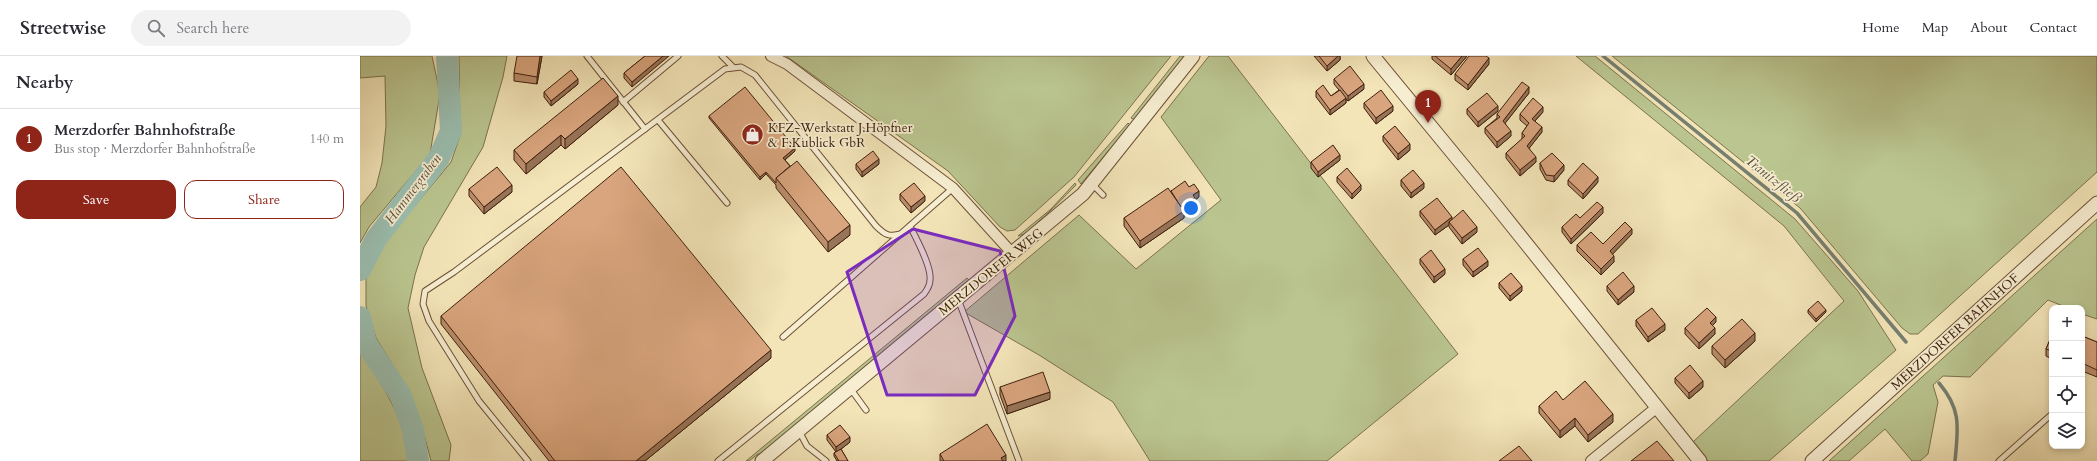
<!DOCTYPE html>
<meta charset="utf-8">
<style>
:root{--surface:#fff;--page:#f2f2f3;--text:#2b2b33;--muted:#7c7c81;--line:#e1e1e2;--accent:#8f2418}
body{margin:0;font-family:Cardo,serif;background:var(--page);color:var(--text)}
.controls{position:absolute;right:12px;bottom:12px;display:grid;overflow:hidden;border-radius:8px;box-shadow:0 2px 6px #0003}
.controls button{width:36px;height:36px;display:grid;place-items:center;padding:0;border:0;border-bottom:1px solid var(--line);background:var(--surface);color:var(--text);font:20px sans-serif}
.you{position:absolute;left:831px;top:152px;width:14px;height:14px;margin:-10px;border:3px solid #fff;border-radius:50%;background:#1a73e8;box-shadow:0 0 0 6px #1a73e833}
.badge{display:grid;place-items:center;width:26px;height:26px;border-radius:50%;background:var(--accent);color:#fff;font-size:13px;font-weight:700}
.pin{position:absolute;translate:-50% -33px;filter:drop-shadow(0 1px 2px #0008)}
.pin::after{content:'';position:absolute;top:21px;width:14px;height:12px;background:inherit;clip-path:polygon(0 0,100% 0,50% 100%)}
.list{margin:0;padding:0;list-style:none}
h2{display:flex;justify-content:space-between;align-items:center;height:52px;margin:0;padding:0 16px;font-size:17px}
h2 small{font-size:13px;font-weight:400;color:var(--muted)}
.list li{display:grid;grid-template-columns:26px 1fr auto;gap:12px;align-items:center;box-sizing:border-box;height:60px;padding:0 16px;border-top:1px solid var(--line)}
.list b{display:block;font-size:15px;white-space:nowrap}
.list p{margin:0;font-size:13px;white-space:nowrap;color:var(--muted)}
.list em{font-size:13px;font-style:normal;color:var(--muted)}
.actions{display:flex;gap:8px;padding:12px 16px}
.actions a{flex:1;padding:9px 0;border:1px solid var(--accent);border-radius:12px;text-align:center;font-size:14px;color:var(--accent)}
.actions .main{background:var(--accent);color:#fff}
.icon{flex:none;width:22px;height:22px;fill:none;stroke:currentColor;stroke-width:2;stroke-linecap:round;stroke-linejoin:round}
.map{position:relative;flex:none;width:1737px;height:405px;overflow:hidden}
header{display:flex;align-items:center;gap:24px;box-sizing:border-box;height:56px;padding:0 20px;background:var(--surface);border-bottom:1px solid var(--line)}
header strong{font-size:19px}
nav{display:flex;gap:22px;margin-inline-start:auto;font-size:14px}
.search{width:280px;height:36px;background:var(--page);display:flex;align-items:center;gap:10px;box-sizing:border-box;padding:0 14px;border-radius:22px;color:var(--muted);font-size:15px}
main{display:flex}
aside{flex:1;background:var(--surface)}
.map>svg:first-child{display:block}
</style>
<header>
<strong>Streetwise</strong>
<div class="search"><svg class="icon" aria-label="search" viewBox="0 0 24 24"><circle cx="10" cy="10" r="6"/><path d="M15 15l6 6"/></svg>Search here</div>
<nav><a>Home</a><a>Map</a><a>About</a><a>Contact</a></nav>
</header>
<main>
<aside>
<h2>Nearby<small></small></h2>
<ul class="list">
<li><span class="badge">1</span><div><b>Merzdorfer Bahnhofstraße</b><p>Bus stop · Merzdorfer Bahnhofstraße</p></div><em>140 m</em></li>
</ul>
<div class="actions"><a class="main">Save</a><a>Share</a></div>
</aside>
<div class="map">
<svg width="1737" height="405" viewBox="0 0 1737 405">
<rect width="100%" height="100%" fill="#f3e5b8"/>
<filter id="stains"><feTurbulence type="fractalNoise" baseFrequency=".005" numOctaves="4"/><feColorMatrix values="0 0 0 0 .2 0 0 0 0 .09 0 0 0 0 .02 0 0 0 .5 -.17"/></filter>
<radialGradient id="worn" r=".72"><stop offset=".6" stop-color="#630" stop-opacity="0"/><stop offset="1" stop-color="#630" stop-opacity=".3"/></radialGradient>
<g fill="#bac58f" stroke="#7c724e">
<polygon points="0,0 72,0 80,38 70,98 9,171 0,187 0,151 16,131 22,107 26,70 25,20 0,22"/>
<polygon points="99,0 147,0 143,21 123,91 64,191 55,219 48,252 62,312 91,389 89,405 71,405 61,367 46,330 16,282 6,250 6,219 15,198 91,106 100,80"/>
<polygon points="426,0 811,0 714,121 655,174 647,175 640,171 588,115"/>
<polygon points="820,0 825,0 775,63 773,63 771,62"/>
<polygon points="849,0 868,0 1098,298 967,405 790,405 753,346 679,299 604,256 719,159 776,213 861,144 801,61"/>
<polygon points="1216,0 1235,0 1435,163 1498,235 1536,294 1409,405 1348,405 1333,386 1484,245 1424,170"/>
<polygon points="1252,0 1737,0 1737,116 1558,278 1550,278 1542,272 1440,152"/>
<polygon points="768,67 770,69 721,128 718,124"/>
<path d="M 715,127 L 716,129 C 703,142 693,153 678,166 L 680,168 L 670,176 L 658,180 L 691,153 Z"/>
<polygon points="1737,163 1737,263 1722,258 1722,252 1708,252 1688,244 1610,321 1583,320 1573,329 1578,346 1568,398 1560,405 1552,405 1525,373 1489,405 1469,405"/>
<polygon points="607,222 611,226 402,398 398,398 389,405 386,405"/>
<path d="M 0,293 C 24,333 42,358 52,405 L 0,405 Z"/>
</g>
<g fill="none" stroke-linecap="round" stroke-linejoin="round">
<g stroke="#767f70" stroke-width="3.5">
<polyline points="1243,0 1437,157 1546,286"/>
<path d="M 1579,327 C 1602,354 1598,372 1595,405"/>
</g>
<g stroke="#9bbfb1" stroke-width="22">
<polyline points="0,214 16,183 79,102 91,75 87,0"/>
<polyline points="0,261 6,287 41,340 53,374 58,405"/>
</g>
<defs>
<g id="service">
<polyline points="227,0 285,73"/>
<polyline points="362,0 373,11"/>
<polyline points="263,46 318,0"/>
<polyline points="298,64 367,147"/>
<polyline points="732,128 743,139"/>
<polyline points="598,243 659,405"/>
<polyline points="423,281 593,132"/>
<polyline points="490,332 506,354"/>
<polyline points="439,375 447,390 466,405"/>
<path d="M 168,405 L 119,345 L 69,265 L 63,248 L 65,235 L 94,216 L 365,13 L 381,11 L 395,19 L 516,170 C 525,179 529,181 541,178"/>
<path d="M 358,405 L 564,238 C 567,234 570,230 570,224 C 572,211 556,182 550,170"/>
<polyline points="1639,405 1692,358"/>
</g>
<g id="minor">
<polyline points="411,0 427,8 593,132 652,197"/>
<polyline points="1231,405 1296,352"/>
</g>
<g id="tertiary">
<polyline points="1013,0 1133,146 1340,405"/>
<polyline points="402,405 723,138 833,0"/>
<polyline points="1452,405 1737,147"/>
</g>
</defs>
<use href="#service" stroke="#6c5138" stroke-width="7"/>
<use href="#minor" stroke="#6c5138" stroke-width="12"/>
<use href="#tertiary" stroke="#6c5138" stroke-width="15"/>
<use href="#service" stroke="#f7eed1" stroke-width="5"/>
<use href="#minor" stroke="#f7eed1" stroke-width="10"/>
<use href="#tertiary" stroke="#f7eed1" stroke-width="13"/>
</g>
<g fill="#bb8e6c" stroke="#3f200e">
<polygon points="182,0 177,28 154,25 154,17"/>
<polygon points="285,0 272,31 264,22 264,17"/>
<polygon points="954,0 980,0 980,4 967,15"/>
<polygon points="1072,0 1107,0 1091,19 1072,3"/>
<polygon points="1129,8 1108,34 1095,24 1095,18"/>
<polygon points="974,23 1004,33 988,45 986,43 986,47 970,59 956,41 956,35 971,40 979,34 974,28"/>
<polygon points="218,28 191,50 184,41 184,36"/>
<polygon points="1169,37 1145,67 1151,80 1137,92 1125,77 1125,72 1137,62 1137,58"/>
<polygon points="1004,47 1033,55 1016,68 1004,52"/>
<polygon points="258,49 205,93 201,89 166,118 154,104 154,94"/>
<polygon points="1107,53 1138,55 1118,71 1107,58"/>
<polygon points="1183,56 1175,65 1182,76 1169,92 1176,106 1160,120 1146,102 1146,97 1162,83 1162,77 1167,70 1160,64 1160,58"/>
<polygon points="349,60 435,95 425,104 490,179 468,196 416,132 416,129 406,118 400,124 349,62"/>
<polygon points="1023,80 1050,94 1038,104 1023,85"/>
<polygon points="980,104 958,121 951,112 951,106"/>
<polygon points="1180,107 1204,114 1194,126 1186,124 1180,113"/>
<polygon points="496,108 519,108 502,121 496,113"/>
<polygon points="977,121 1001,134 992,143 977,126"/>
<polygon points="1041,124 1064,132 1051,142 1041,130"/>
<polygon points="1208,124 1238,126 1223,143 1208,129"/>
<polygon points="829,131 839,141 835,144 835,147 824,155 824,162 780,192 764,170 764,162 811,135"/>
<polygon points="109,133 152,136 124,158 109,140"/>
<polygon points="540,138 565,145 551,157 540,144"/>
<polygon points="1060,155 1092,163 1117,176 1102,188 1089,171 1089,169 1075,179 1060,160"/>
<polygon points="1243,157 1211,188 1202,176 1202,171 1220,162"/>
<polygon points="1272,178 1252,198 1254,206 1241,219 1217,195 1217,189 1243,188"/>
<polygon points="1060,203 1085,218 1074,227 1060,208"/>
<polygon points="1103,203 1128,210 1113,221 1103,209"/>
<polygon points="1139,227 1162,235 1150,245 1139,232"/>
<polygon points="1247,230 1274,236 1258,249 1247,235"/>
<polygon points="1448,254 1466,256 1456,266 1448,257"/>
<polygon points="81,260 411,302 285,405 189,405 81,268"/>
<polygon points="1276,264 1305,274 1288,286 1276,270"/>
<polygon points="1356,266 1352,269 1355,278 1339,293 1325,278 1325,272"/>
<polygon points="1692,279 1692,303 1686,300 1686,293"/>
<polygon points="1722,280 1737,286 1737,321 1722,315"/>
<polygon points="1395,285 1365,312 1352,298 1352,290"/>
<polygon points="1315,322 1343,331 1329,343 1315,327"/>
<polygon points="640,331 690,343 647,358 640,339"/>
<polygon points="1203,344 1253,366 1228,386 1215,370 1200,382 1179,357 1179,350"/>
<polygon points="467,379 490,386 481,393 488,405 477,405 474,400 474,397 476,396 467,384"/>
<polygon points="580,398 646,405 580,405"/>
</g>
<g fill="#987458" stroke="#3f200e">
<polygon points="180,0 182,0 177,28 177,21"/>
<polygon points="303,0 309,0 272,31 272,26"/>
<polygon points="978,0 980,0 980,4 967,15 967,10"/>
<polygon points="1102,0 1107,0 1091,19 1091,13"/>
<polygon points="1129,2 1129,8 1108,34 1108,29"/>
<polygon points="218,23 218,28 191,50 191,45"/>
<polygon points="1004,28 1004,33 988,45 988,40"/>
<polygon points="1169,31 1169,37 1143,70 1143,65"/>
<polygon points="258,40 258,49 205,93 205,83"/>
<polygon points="986,42 986,47 970,59 970,54"/>
<polygon points="1033,50 1033,55 1016,68 1016,62"/>
<polygon points="1138,50 1138,55 1118,71 1118,66"/>
<polygon points="1183,51 1183,56 1172,68 1172,63"/>
<polygon points="1182,71 1182,76 1167,95 1167,90"/>
<polygon points="1151,75 1151,80 1137,92 1137,86"/>
<polygon points="201,79 201,89 166,118 166,108"/>
<polygon points="1050,88 1050,94 1038,104 1038,98"/>
<polygon points="435,92 435,95 423,105 423,102"/>
<polygon points="980,99 980,104 958,121 958,116"/>
<polygon points="1176,101 1176,106 1160,120 1160,114"/>
<polygon points="519,103 519,108 502,121 502,116"/>
<polygon points="1204,109 1204,114 1194,126 1194,120"/>
<polygon points="406,116 406,118 400,124 400,121"/>
<polygon points="1238,121 1238,126 1223,143 1223,138"/>
<polygon points="1064,127 1064,132 1051,142 1051,137"/>
<polygon points="152,129 152,136 124,158 124,151"/>
<polygon points="1001,129 1001,134 992,143 992,138"/>
<polygon points="839,135 839,141 835,144 835,147 824,155 824,162 780,192 780,185 821,152 833,139"/>
<polygon points="565,140 565,145 551,157 551,151"/>
<polygon points="1243,151 1243,157 1211,188 1211,183"/>
<polygon points="1092,161 1092,166 1089,166 1089,169 1075,179 1075,174"/>
<polygon points="490,169 490,179 468,196 468,186"/>
<polygon points="1117,171 1117,176 1102,188 1102,182"/>
<polygon points="1272,173 1272,178 1250,201 1250,195"/>
<polygon points="1254,200 1254,206 1241,219 1241,213"/>
<polygon points="1128,205 1128,210 1113,221 1113,216"/>
<polygon points="1085,213 1085,218 1074,227 1074,221"/>
<polygon points="1162,230 1162,235 1150,245 1150,240"/>
<polygon points="1274,230 1274,236 1258,249 1258,244"/>
<polygon points="1466,254 1466,256 1456,266 1456,263"/>
<polygon points="1356,261 1356,266 1350,272 1350,267"/>
<polygon points="1305,268 1305,274 1288,286 1288,281"/>
<polygon points="1355,272 1355,278 1339,293 1339,287"/>
<polygon points="1395,277 1395,285 1365,312 1365,304"/>
<polygon points="411,294 411,302 285,405 276,405"/>
<polygon points="1343,325 1343,331 1329,343 1329,337"/>
<polygon points="690,336 690,343 647,358 647,350"/>
<polygon points="1253,358 1253,366 1228,386 1228,379"/>
<polygon points="1215,362 1215,370 1200,382 1200,375"/>
<polygon points="490,381 490,386 476,397 476,391"/>
<polygon points="646,399 646,405 641,405 641,402"/>
</g>
<g fill="#d9a57e" stroke="#3f200e">
<polygon points="157,0 180,0 177,21 154,17"/>
<polygon points="285,0 303,0 272,26 264,17"/>
<polygon points="959,0 978,0 967,10"/>
<polygon points="1075,0 1102,0 1091,13"/>
<polygon points="1109,0 1126,0 1129,2 1108,29 1095,18"/>
<polygon points="990,10 1004,28 988,40 974,23"/>
<polygon points="211,14 218,23 191,45 184,36"/>
<polygon points="243,22 258,40 205,83 201,79 166,108 154,94"/>
<polygon points="1162,26 1169,31 1143,65 1151,75 1137,86 1125,72 1140,61 1137,58"/>
<polygon points="963,29 971,40 980,34 986,42 970,54 956,35"/>
<polygon points="385,31 435,92 423,102 430,110 416,122 416,127 406,116 400,121 349,60"/>
<polygon points="1021,34 1033,50 1016,62 1004,47"/>
<polygon points="1127,37 1138,50 1118,66 1107,53"/>
<polygon points="1173,42 1183,51 1172,63 1182,71 1167,90 1176,101 1160,114 1146,97 1165,80 1162,77 1169,67 1160,58"/>
<polygon points="1035,70 1050,88 1038,98 1023,80"/>
<polygon points="973,89 980,99 958,116 951,106"/>
<polygon points="513,95 519,103 502,116 496,108"/>
<polygon points="1192,97 1204,109 1194,120 1186,119 1180,107"/>
<polygon points="437,105 490,169 468,186 416,122"/>
<polygon points="1223,107 1238,121 1223,138 1208,124"/>
<polygon points="137,111 152,129 124,151 109,133"/>
<polygon points="261,111 411,294 276,405 195,405 81,260"/>
<polygon points="987,112 1001,129 992,138 977,121"/>
<polygon points="1053,114 1064,127 1051,137 1041,124"/>
<polygon points="825,125 829,131 834,128 839,135 833,139 835,142 821,151 811,135"/>
<polygon points="554,127 565,140 551,151 540,138"/>
<polygon points="808,132 824,155 780,185 764,162"/>
<polygon points="1077,142 1092,161 1075,174 1060,155"/>
<polygon points="1237,146 1243,151 1211,183 1202,171 1216,158 1220,162"/>
<polygon points="1103,154 1117,171 1102,182 1089,166"/>
<polygon points="1265,166 1272,173 1250,195 1254,200 1241,213 1217,189 1231,176 1243,188"/>
<polygon points="1118,192 1128,205 1113,216 1103,203"/>
<polygon points="1071,194 1085,213 1074,221 1060,203"/>
<polygon points="1263,216 1274,230 1258,244 1247,230"/>
<polygon points="1151,217 1162,230 1150,240 1139,227"/>
<polygon points="1458,245 1466,254 1456,263 1448,254"/>
<polygon points="1292,252 1305,268 1288,281 1276,264"/>
<polygon points="1347,252 1356,261 1350,267 1355,272 1339,287 1325,272"/>
<polygon points="1382,263 1395,277 1365,304 1352,290"/>
<polygon points="1692,279 1692,295 1686,293"/>
<polygon points="1722,280 1737,286 1737,314 1722,307"/>
<polygon points="1330,309 1343,325 1329,337 1315,322"/>
<polygon points="683,316 690,336 647,350 640,331"/>
<polygon points="1225,325 1253,358 1228,379 1215,362 1200,375 1179,350 1196,335 1203,344"/>
<polygon points="627,368 646,399 641,402 643,405 584,405 580,398"/>
<polygon points="480,369 490,381 476,391 467,379"/>
<polygon points="1297,385 1314,405 1271,405"/>
<polygon points="1159,390 1172,405 1139,405"/>
<polygon points="481,393 488,405 479,405 474,397"/>
</g>
<path fill="#7b2cbf" fill-opacity="0.2" stroke="#7b2cbf" stroke-width="3" stroke-linejoin="round" d="M 553,173 L 640,195 L 655,260 L 615,339 L 527,339 L 487,216 Z"/>
<defs>
<symbol id="shop-disc" viewBox="-11 -11 22 22"><circle r="9.5" fill="#8f2418" stroke="#f7eed1"/><path d="M-5-2.5h2.3a2.7 3.5 0 0 1 5.4 0H5L5.5 6h-11ZM-1.5-2.5h3a1.5 2.3 0 0 0-3 0Z" fill="#fff"/></symbol>
</defs>
<g fill-rule="evenodd">
<use href="#shop-disc" x="380" y="66" width="25" height="25"/>
</g>
<g text-anchor="middle" dominant-baseline="central" stroke-width="3.5" stroke-linejoin="round" paint-order="stroke">
<g font-size="13" fill="#3f200e" stroke="#f7eed1" text-anchor="start">
<text x="408" y="72">KFZ-Werkstatt J.Höpfner<tspan x="408" dy="15">&amp; F.Kublick GbR</tspan></text>
</g>
<g font-size="13" fill="#3f200e" stroke="#f7eed1">
<text transform="translate(631 216) rotate(-39)">MERZDORFER WEG</text>
<text transform="translate(1595 276) rotate(-42)">MERZDORFER BAHNHOF</text>
</g>
<g font-size="14" font-style="italic" fill="#5b503f" stroke="#f7eed1">
<text transform="translate(1413 123) rotate(39)">Tranitzfließ</text>
<text transform="translate(53 133) rotate(-53)">Hammergraben</text>
</g>
</g>
<rect width="100%" height="100%" filter="url(#stains)"/>
<rect width="100%" height="100%" fill="url(#worn)"/>
</svg>
<div class="controls">
<button>+</button>
<button>−</button>
<button><svg class="icon" aria-label="locate" viewBox="0 0 24 24"><circle cx="12" cy="12" r="6"/><path d="M12 2v4M12 18v4M2 12h4M18 12h4"/></svg></button>
<button><svg class="icon" aria-label="layers" viewBox="0 0 24 24"><path d="M12 4l9 5-9 5-9-5zM3 14l9 5 9-5"/></svg></button>
</div>
<div class="you"></div>
<div class="pin badge" style="left:1068px;top:67px">1</div>
</div>
</main>
